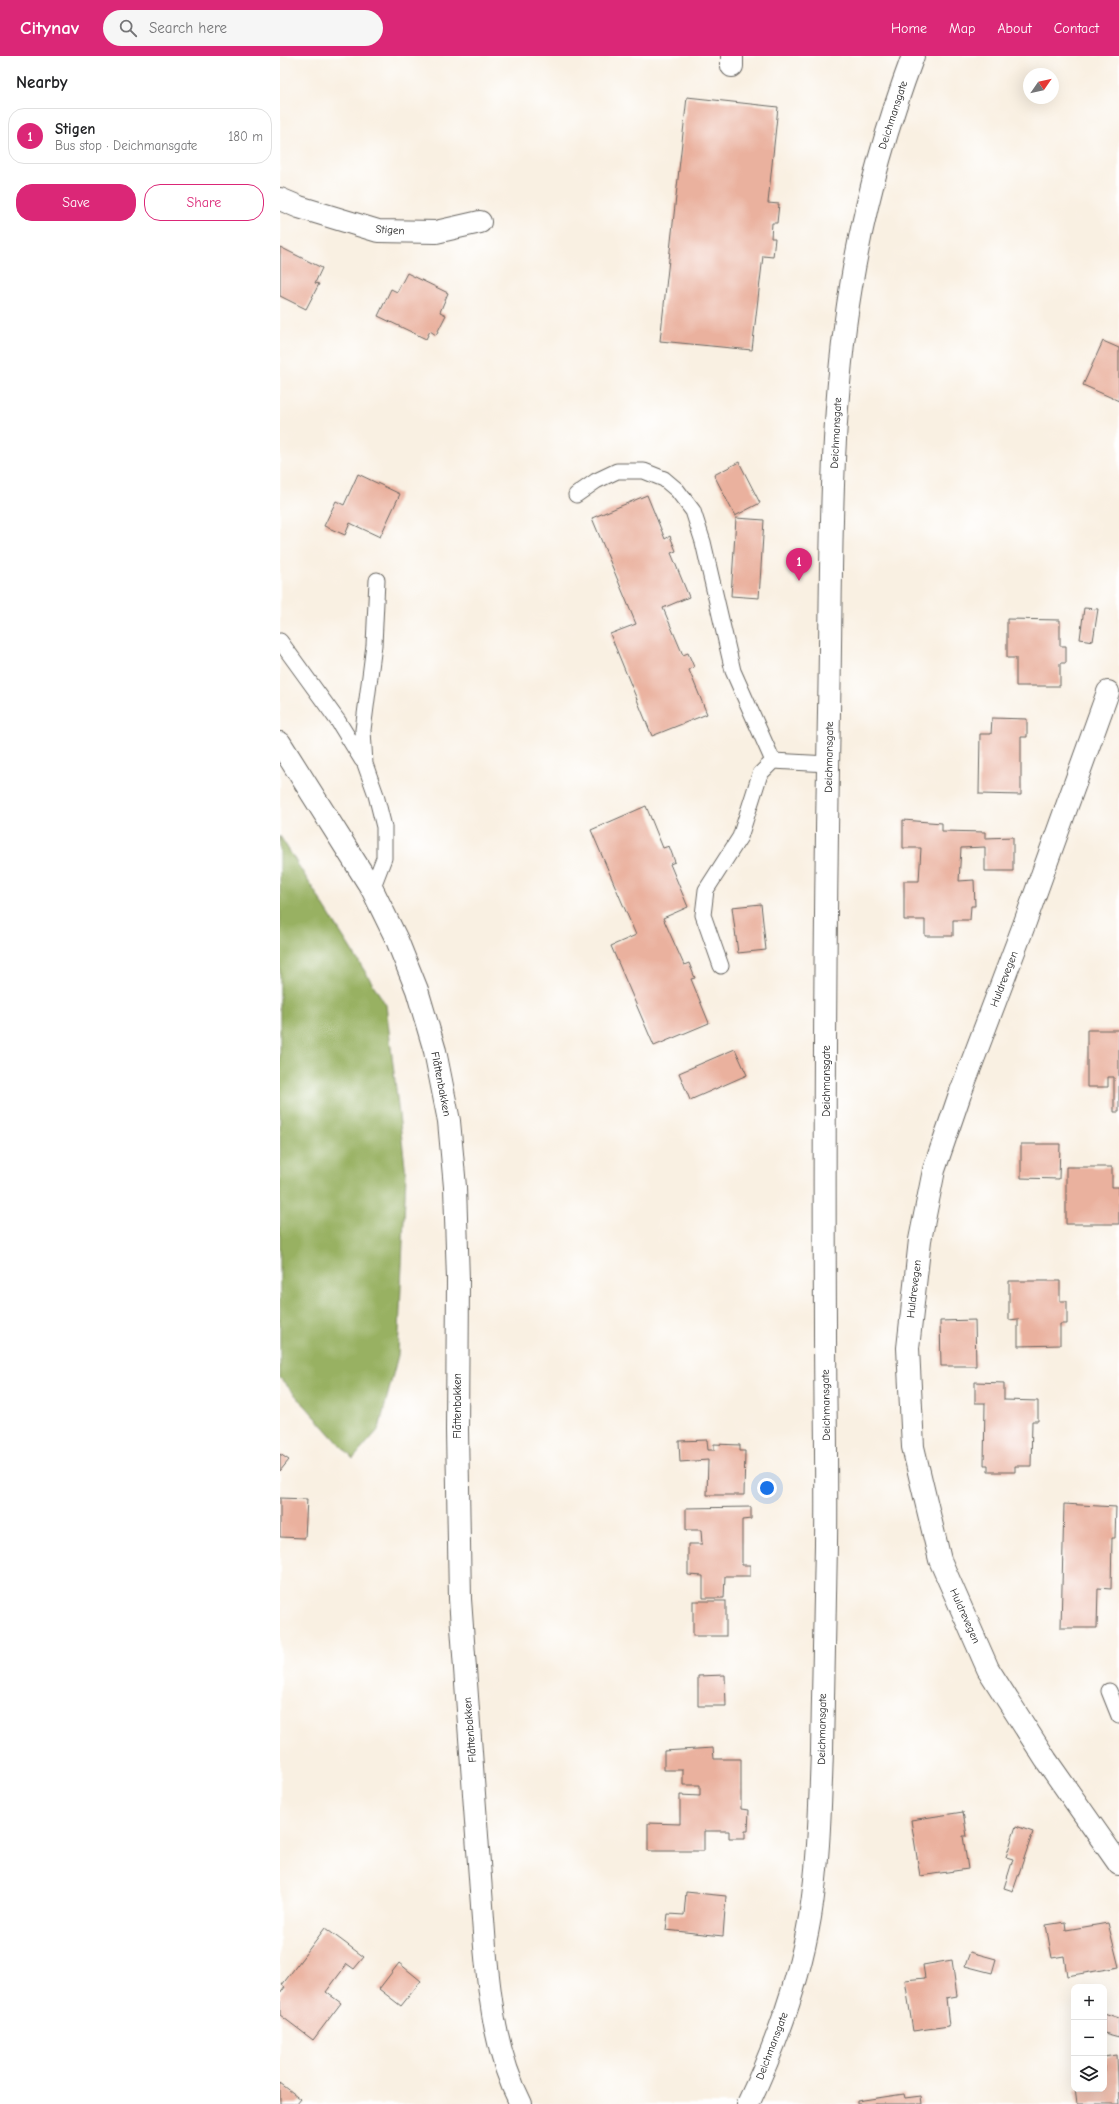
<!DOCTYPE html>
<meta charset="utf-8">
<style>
:root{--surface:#fff;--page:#f6f6f6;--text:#202124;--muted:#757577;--line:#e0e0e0;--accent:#db2777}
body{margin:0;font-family:"Comic Neue",sans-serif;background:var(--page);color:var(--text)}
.controls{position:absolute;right:12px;bottom:12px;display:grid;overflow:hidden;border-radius:8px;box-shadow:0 4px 16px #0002}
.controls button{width:36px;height:36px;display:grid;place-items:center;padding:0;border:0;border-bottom:1px solid var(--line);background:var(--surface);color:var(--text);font:20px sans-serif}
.compass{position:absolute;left:743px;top:12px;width:36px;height:36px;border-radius:50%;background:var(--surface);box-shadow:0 4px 16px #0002;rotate:56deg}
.you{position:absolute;left:487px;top:1432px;width:14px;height:14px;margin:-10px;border:3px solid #fff;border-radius:50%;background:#1a73e8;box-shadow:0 0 0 6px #1a73e833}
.badge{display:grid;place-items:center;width:26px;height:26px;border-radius:50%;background:var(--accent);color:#fff;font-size:13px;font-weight:700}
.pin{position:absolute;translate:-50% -33px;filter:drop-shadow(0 1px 2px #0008)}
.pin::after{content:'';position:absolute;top:21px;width:14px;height:12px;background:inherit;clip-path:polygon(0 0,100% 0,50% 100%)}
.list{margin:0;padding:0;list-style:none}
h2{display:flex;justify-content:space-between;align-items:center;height:52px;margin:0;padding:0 16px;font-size:17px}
h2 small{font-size:13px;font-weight:400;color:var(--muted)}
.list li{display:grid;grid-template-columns:26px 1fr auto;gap:12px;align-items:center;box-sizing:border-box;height:56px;margin:0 8px 8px;padding:0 8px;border:1px solid var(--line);border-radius:16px}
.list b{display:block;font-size:15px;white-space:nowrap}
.list p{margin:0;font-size:13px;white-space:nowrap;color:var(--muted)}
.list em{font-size:13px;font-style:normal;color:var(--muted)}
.actions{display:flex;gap:8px;padding:12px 16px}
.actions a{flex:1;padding:9px 0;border:1px solid var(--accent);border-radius:16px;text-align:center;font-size:14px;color:var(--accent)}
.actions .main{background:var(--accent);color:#fff}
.icon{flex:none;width:22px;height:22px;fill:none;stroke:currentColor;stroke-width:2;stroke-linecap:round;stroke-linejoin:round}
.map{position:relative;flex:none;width:839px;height:2048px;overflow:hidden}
header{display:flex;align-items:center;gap:24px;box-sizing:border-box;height:56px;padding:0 20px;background:var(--accent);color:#fff}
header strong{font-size:19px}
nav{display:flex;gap:22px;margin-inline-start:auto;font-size:14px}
.search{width:280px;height:36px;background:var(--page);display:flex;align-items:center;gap:10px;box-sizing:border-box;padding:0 14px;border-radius:22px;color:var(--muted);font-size:15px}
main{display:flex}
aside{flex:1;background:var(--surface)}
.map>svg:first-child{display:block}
</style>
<header>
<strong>Citynav</strong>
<div class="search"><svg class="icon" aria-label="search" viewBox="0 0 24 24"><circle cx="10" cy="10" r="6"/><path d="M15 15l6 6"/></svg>Search here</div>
<nav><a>Home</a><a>Map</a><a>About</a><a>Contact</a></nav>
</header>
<main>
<aside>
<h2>Nearby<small></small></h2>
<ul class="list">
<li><span class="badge">1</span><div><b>Stigen</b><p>Bus stop · Deichmansgate</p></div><em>180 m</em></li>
</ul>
<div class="actions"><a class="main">Save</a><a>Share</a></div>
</aside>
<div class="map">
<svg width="839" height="2048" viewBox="0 0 839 2048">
<rect width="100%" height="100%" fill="#fff"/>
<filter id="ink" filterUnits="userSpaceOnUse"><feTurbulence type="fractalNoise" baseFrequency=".025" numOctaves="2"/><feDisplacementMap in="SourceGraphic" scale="8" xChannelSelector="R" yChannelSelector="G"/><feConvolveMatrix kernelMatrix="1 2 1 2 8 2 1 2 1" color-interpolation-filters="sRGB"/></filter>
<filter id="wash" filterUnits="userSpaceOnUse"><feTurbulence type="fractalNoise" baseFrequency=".012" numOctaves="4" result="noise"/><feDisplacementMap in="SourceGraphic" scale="16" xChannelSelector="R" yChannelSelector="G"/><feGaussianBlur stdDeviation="0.9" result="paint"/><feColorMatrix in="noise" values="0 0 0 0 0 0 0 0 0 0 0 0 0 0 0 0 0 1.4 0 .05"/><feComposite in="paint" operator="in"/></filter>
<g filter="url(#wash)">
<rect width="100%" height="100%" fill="#f9f0e2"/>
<polygon fill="#98b162" stroke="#5a663f" points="0,780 106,949 126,1118 118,1299 99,1373 73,1403 0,1322"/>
<g id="blocks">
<g fill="#eab19e">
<polygon points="407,41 498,51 488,147 499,148 497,167 492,167 491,182 495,182 493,201 483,200 472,294 380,285"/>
<polygon points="0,191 42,212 35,227 39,228 26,253 0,240"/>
<polygon points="127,217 168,237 160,256 166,259 156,279 150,275 146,283 98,260 111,233 117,236"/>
<polygon points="823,285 839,292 839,345 803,329"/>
<polygon points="459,406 480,447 455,460 434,419"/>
<polygon points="78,418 120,438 100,481 70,467 65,479 44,470 56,445 64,449"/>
<polygon points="367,439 385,483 390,480 396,495 391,497 409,541 383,552 403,599 408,597 414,611 409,614 427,658 372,680 330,578 356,568 312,462"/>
<polygon points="456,462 484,464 479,542 451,540"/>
<polygon points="804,552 818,553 813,585 800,583"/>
<polygon points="727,563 780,564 780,590 786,590 786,607 780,607 780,630 736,630 736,602 727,602"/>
<polygon points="712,662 747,663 747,681 741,681 741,739 699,738 700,678 711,678"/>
<polygon points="366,750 383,792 389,790 395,806 390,808 408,851 383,862 404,909 409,907 415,922 411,923 429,967 374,990 331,890 356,879 311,774"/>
<polygon points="623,764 662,767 662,775 705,776 705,782 733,781 733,815 705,815 705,791 681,792 679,825 694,824 695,850 691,850 690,864 673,864 673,880 645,880 645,864 624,864 624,825 639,825 641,792 623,792"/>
<polygon points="481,848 486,894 458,897 452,851"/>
<polygon points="807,974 839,974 839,1056 834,1056 834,1021 828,1021 828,1031 807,1031"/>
<polygon points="455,993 467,1019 410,1044 399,1017"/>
<polygon points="741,1088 780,1088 779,1123 741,1122"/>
<polygon points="786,1111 832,1111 832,1131 839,1131 839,1168 786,1168"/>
<polygon points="729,1225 780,1225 780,1245 787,1245 787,1268 780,1268 780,1289 738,1290 738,1263 729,1264"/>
<polygon points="695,1264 696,1310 661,1310 660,1265"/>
<polygon points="695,1326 724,1327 724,1344 758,1345 758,1365 752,1365 751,1410 735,1410 735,1416 708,1416 708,1409 704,1409 705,1347 695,1347"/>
<polygon points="427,1384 428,1394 434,1394 434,1388 460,1389 460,1395 465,1395 464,1439 427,1439 428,1404 400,1406 399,1385"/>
<polygon points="0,1398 9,1404 0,1415"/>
<polygon points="0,1442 27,1443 25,1482 0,1481"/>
<polygon points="784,1448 836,1451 835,1482 832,1482 831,1533 818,1532 817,1572 781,1572"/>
<polygon points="471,1451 471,1463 462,1464 462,1509 470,1509 470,1520 445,1520 444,1542 423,1542 423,1520 408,1519 408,1488 422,1488 421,1474 406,1474 406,1452"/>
<rect x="413" y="1545" width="33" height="35"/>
<polygon points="445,1619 446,1650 418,1650 418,1620"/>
<polygon points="433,1692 434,1703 461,1703 461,1753 469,1754 468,1775 465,1775 465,1782 449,1782 449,1775 424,1775 424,1795 368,1795 368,1767 400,1768 400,1739 420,1740 420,1729 403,1729 403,1714 384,1714 384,1695"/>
<polygon points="683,1756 687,1780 683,1780 688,1813 640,1820 631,1764"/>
<polygon points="736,1770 753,1776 733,1835 724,1832 733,1803 726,1801"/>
<polygon points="406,1836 446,1840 443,1880 386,1874 388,1858 404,1859"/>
<polygon points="785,1866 786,1874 828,1867 839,1911 787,1920 784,1900 772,1902 766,1869"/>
<polygon points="45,1872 84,1901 74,1913 67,1908 46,1936 61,1947 33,1984 0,1959 0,1938 5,1931 2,1929"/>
<polygon points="690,1896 716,1903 712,1917 685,1910"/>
<polygon points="672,1904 677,1940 666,1942 669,1970 633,1975 625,1924 645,1922 643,1909"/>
<polygon points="119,1907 141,1925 121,1950 99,1933"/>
<polygon points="824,1957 839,1962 839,1981 824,1977"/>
<polygon points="837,1999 839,2048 797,2048 795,2033 824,2033 824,2001"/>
<polygon points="0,2027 21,2043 17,2048 0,2048"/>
<polygon points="624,2038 625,2042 641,2040 642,2048 577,2048 577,2045"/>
</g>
</g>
</g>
<g filter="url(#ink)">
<use href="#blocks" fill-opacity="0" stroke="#696661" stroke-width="1"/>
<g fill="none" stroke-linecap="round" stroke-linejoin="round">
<defs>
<g id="service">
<polyline points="296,439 316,425 337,415 364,415 384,423 397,434 413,455 423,486 453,615 493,705"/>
<polyline points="0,585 58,665 82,704"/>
<polyline points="92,833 104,802 104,771 96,739 85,708 83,674 94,589 97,524"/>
<polyline points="441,910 423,859 426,834 460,781 480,718 493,705 548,708"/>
<polyline points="829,1635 839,1660"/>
</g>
<g id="minor">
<polyline points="452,0 452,10"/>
<polyline points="0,143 19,151 98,175 156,176 200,166"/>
<polyline points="828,636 744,869 680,1038 654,1114 640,1184 628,1292 633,1391 660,1504 708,1613 766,1704 839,1808"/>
</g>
<path id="tertiary" d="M 468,2048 C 496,1989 519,1926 530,1861 C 539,1807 540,1751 542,1695 C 543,1626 545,1557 546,1488 C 547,1415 545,1342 545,1269 C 544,1065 545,860 549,656 C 552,516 548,368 571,230 C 584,151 605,75 633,0"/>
<path id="secondary" d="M 0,687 L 92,833 L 117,884 L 137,934 L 155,995 L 169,1065 L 175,1131 L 178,1224 L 177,1374 L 180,1543 L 205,1891 C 210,1945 216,1999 241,2048"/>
</defs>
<use href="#service" stroke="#696661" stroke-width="17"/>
<use href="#minor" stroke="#696661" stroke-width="24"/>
<use href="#tertiary" stroke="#696661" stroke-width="24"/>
<use href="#secondary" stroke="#696661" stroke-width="24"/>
<use href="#service" stroke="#fff" stroke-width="15"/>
<use href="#minor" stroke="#fff" stroke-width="22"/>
<use href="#tertiary" stroke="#fff" stroke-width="22"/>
<use href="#secondary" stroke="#fff" stroke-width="22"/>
</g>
</g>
<g text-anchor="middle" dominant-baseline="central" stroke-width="3" stroke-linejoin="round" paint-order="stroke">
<g font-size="11" fill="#1c1c1c" stroke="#fff">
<text transform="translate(613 59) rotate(-72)">Deichmansgate</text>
<text transform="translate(110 174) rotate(4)">Stigen</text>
<text transform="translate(556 377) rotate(-87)">Deichmansgate</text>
<text transform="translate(549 701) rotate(-89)">Deichmansgate</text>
<text transform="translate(724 923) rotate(-69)">Huldrevegen</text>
<text transform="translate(546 1025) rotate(-90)">Deichmansgate</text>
<text transform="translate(161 1028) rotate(79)">Flåttenbakken</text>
<text transform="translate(634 1233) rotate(-83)">Huldrevegen</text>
<text transform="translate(546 1349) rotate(-91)">Deichmansgate</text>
<text transform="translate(177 1350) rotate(-90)">Flåttenbakken</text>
<text transform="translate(685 1560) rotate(66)">Huldrevegen</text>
<text transform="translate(542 1673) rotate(-89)">Deichmansgate</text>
<text transform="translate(190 1674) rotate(-95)">Flåttenbakken</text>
<text transform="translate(492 1990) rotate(-69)">Deichmansgate</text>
</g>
</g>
</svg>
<div class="controls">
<button>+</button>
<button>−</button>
<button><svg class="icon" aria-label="layers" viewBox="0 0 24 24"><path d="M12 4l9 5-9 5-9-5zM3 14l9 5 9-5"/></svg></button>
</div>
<svg class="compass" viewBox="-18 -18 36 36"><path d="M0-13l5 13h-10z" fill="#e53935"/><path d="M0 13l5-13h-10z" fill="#757577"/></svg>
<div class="you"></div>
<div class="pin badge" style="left:519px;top:525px">1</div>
</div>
</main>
